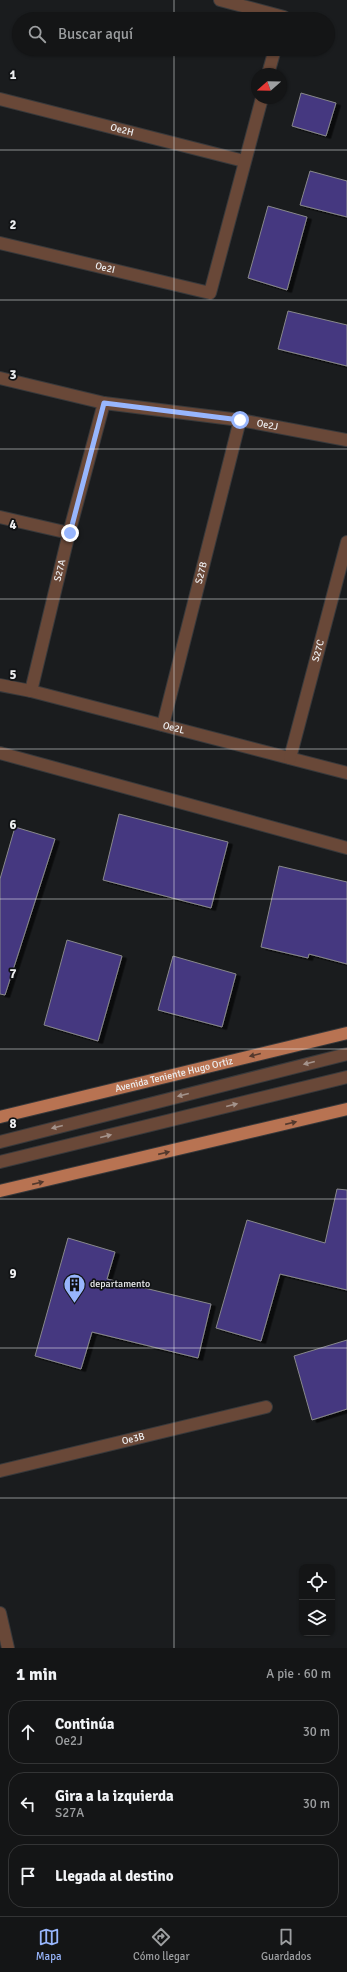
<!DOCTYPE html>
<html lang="es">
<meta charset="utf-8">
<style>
:root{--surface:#141516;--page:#212223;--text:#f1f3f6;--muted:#9d9fa1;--line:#333435;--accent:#98b6fd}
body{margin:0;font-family:Signika,sans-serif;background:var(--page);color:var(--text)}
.controls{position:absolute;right:12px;bottom:12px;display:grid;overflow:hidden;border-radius:8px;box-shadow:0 1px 3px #0004}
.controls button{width:36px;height:36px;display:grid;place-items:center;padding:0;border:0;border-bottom:1px solid var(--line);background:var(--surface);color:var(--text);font:20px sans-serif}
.compass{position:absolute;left:251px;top:68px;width:36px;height:36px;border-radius:50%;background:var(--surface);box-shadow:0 1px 3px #0004;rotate:250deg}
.stop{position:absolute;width:12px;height:12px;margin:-9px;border:3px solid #98b6fd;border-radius:50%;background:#fff}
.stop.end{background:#98b6fd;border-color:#fff;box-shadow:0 1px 4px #0008}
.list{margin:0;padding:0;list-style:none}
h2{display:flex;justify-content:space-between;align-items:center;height:52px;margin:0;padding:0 16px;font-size:17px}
h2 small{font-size:13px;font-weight:400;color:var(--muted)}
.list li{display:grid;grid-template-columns:26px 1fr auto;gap:12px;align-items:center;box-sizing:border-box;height:64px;margin:0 8px 8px;padding:0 8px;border:1px solid var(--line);border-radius:16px}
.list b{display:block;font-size:15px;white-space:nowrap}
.list p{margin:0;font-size:13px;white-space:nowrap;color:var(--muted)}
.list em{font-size:13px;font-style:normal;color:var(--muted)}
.icon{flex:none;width:22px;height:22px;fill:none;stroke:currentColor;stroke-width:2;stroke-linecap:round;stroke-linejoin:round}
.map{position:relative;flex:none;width:347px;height:1648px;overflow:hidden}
.search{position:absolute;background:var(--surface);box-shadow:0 1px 3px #0004;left:12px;right:12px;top:12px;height:44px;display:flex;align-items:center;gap:10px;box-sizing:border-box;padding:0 14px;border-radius:22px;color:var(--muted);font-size:15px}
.sheet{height:268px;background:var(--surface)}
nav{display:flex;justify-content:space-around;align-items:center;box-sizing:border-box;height:56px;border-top:1px solid var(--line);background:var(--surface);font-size:11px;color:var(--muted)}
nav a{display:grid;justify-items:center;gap:2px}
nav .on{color:var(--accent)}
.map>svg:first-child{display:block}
</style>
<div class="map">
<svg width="347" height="1648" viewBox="0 0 347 1648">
<defs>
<filter id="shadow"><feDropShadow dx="4.5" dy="2.5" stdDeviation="0" flood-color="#0009"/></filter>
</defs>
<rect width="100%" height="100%" fill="#1a1c1e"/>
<g fill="#443980" stroke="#88888b" filter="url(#shadow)">
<polygon points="301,93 336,103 326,136 292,126"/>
<polygon points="310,171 347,181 347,217 300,205"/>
<polygon points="268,206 307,217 287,290 248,278"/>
<polygon points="288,311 347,325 347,366 278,349"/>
<polygon points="119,814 228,842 211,908 103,880"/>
<polygon points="15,827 55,839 5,995 0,994 0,879"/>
<polygon points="279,866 347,882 347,964 309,954 308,958 261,947"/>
<polygon points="67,940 122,956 98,1041 44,1025"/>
<polygon points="173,956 236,974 222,1027 158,1010"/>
<polygon points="337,1189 347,1190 347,1290 280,1274 261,1341 216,1328 247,1220 325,1243"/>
<polygon points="68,1238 115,1252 107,1279 211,1304 198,1358 92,1332 81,1369 35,1356"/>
<polygon points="347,1340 347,1409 312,1420 294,1356"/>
</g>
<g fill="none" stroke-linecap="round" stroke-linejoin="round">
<defs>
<g id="minor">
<polyline points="220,0 284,17 283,19"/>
<polyline points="268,74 275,49"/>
<path id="s1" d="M 0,99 L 244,161"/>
<path id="s2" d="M 0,243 L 210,293 L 262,98"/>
<path id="s3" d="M 0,378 L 104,403 L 240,420 L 347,440"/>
<polyline points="0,517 69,533"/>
<path id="s4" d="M 0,685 L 31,691 L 347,773"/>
<path id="s5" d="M 31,691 L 69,533 L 104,403"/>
<path id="s6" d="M 163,725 L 240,420"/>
<polyline points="0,753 347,848"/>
<path id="s7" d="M 290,758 L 347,542"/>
<polyline points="0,1142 347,1054"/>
<polyline points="0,1162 347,1077"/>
<path id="s8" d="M 0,1471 L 266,1407"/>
<polyline points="0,1613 8,1648"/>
</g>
<g id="major">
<path id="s9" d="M 0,1117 L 347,1033"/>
<polyline points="0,1191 347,1109"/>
</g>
</defs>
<use href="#minor" stroke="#38393b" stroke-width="14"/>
<use href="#major" stroke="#38393b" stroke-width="14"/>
<use href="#minor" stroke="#694838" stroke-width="12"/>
<use href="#major" stroke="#b87352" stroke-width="12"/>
</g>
<defs><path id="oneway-solid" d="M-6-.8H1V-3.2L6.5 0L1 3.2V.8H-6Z"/></defs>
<g fill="#54392d">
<use href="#oneway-solid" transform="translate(255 1055) rotate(166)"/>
<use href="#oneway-solid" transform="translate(291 1123) rotate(-13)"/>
<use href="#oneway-solid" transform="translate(164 1153) rotate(-13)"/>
<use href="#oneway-solid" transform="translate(38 1183) rotate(-13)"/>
</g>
<g fill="#a4938b">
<use href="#oneway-solid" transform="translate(309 1063) rotate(166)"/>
<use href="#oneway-solid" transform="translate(183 1095) rotate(166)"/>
<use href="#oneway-solid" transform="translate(232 1105) rotate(-14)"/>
<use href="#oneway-solid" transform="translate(57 1127) rotate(166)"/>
<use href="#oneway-solid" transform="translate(106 1136) rotate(-14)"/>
</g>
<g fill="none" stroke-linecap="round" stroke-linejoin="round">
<polyline stroke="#98b6fd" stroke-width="5" points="70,533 104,403 240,420"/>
</g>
<path fill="none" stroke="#edeef0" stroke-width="1" stroke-opacity="0.55" d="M 174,0 L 174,19M 174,49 L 174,1648M 0,150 L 347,150M 0,300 L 347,300M 0,449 L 347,449M 0,599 L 347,599M 0,749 L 347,749M 0,899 L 347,899M 0,1049 L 347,1049M 0,1199 L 347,1199M 0,1348 L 347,1348M 0,1498 L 347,1498"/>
<defs>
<symbol id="building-pin" viewBox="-11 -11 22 30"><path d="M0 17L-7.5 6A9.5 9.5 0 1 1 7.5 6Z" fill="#98b6fd" stroke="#111315"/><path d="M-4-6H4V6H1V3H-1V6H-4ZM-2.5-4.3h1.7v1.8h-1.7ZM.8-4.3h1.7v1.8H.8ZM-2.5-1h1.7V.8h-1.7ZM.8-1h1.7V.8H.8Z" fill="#111"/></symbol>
</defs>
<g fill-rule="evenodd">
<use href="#building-pin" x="62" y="1272" width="25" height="34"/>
</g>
<g text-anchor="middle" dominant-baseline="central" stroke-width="3.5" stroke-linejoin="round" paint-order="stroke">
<g font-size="10" fill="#edeef0" stroke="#111315">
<text stroke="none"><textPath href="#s1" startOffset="126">Oe2H</textPath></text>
<text stroke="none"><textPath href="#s2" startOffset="108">Oe2I</textPath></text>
<text stroke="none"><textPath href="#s3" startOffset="272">Oe2J</textPath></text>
<text stroke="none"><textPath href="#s5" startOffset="124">S27A</textPath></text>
<text stroke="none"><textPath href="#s6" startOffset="157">S27B</textPath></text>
<text stroke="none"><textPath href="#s7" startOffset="111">S27C</textPath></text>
<text stroke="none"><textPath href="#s4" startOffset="179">Oe2L</textPath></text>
<text stroke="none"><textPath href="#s9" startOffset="179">Avenida Teniente Hugo Ortiz</textPath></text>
<text stroke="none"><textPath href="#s8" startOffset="137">Oe3B</textPath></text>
</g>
<g font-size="10" fill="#edeef0" stroke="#111315" text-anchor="start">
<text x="90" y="1284">departamento</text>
</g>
</g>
<g font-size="13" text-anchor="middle" font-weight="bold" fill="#edeef0" stroke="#111315" stroke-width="3.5" stroke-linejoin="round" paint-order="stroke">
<text x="13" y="79">1</text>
<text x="13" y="229">2</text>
<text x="13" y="379">3</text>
<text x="13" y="529">4</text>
<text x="13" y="679">5</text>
<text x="13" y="829">6</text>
<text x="13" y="978">7</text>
<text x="13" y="1128">8</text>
<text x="13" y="1278">9</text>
</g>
</svg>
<div class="controls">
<button><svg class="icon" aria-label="locate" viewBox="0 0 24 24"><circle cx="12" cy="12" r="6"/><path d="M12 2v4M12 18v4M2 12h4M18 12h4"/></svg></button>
<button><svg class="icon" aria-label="layers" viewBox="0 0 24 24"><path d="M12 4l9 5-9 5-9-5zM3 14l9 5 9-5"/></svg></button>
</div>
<svg class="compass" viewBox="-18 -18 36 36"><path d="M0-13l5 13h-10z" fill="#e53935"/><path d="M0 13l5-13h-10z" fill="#9d9fa1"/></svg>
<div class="stop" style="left:240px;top:420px"></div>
<div class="stop end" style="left:70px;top:533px"></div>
<div class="search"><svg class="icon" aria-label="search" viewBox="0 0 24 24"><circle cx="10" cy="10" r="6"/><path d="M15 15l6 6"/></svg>Buscar aquí</div>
</div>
<section class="sheet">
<h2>1 min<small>A pie · 60 m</small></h2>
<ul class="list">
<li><svg class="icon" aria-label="ahead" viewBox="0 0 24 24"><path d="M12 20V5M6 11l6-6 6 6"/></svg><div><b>Continúa</b><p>Oe2J</p></div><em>30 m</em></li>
<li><svg class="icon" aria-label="left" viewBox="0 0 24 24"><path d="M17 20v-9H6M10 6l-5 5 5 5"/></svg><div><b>Gira a la izquierda</b><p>S27A</p></div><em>30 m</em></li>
<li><svg class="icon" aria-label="arrive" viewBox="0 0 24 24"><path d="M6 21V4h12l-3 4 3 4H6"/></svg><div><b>Llegada al destino</b></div></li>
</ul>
</section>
<nav>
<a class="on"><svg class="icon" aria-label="map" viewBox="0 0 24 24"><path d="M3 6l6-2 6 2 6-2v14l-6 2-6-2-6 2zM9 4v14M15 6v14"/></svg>Mapa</a>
<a><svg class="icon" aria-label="directions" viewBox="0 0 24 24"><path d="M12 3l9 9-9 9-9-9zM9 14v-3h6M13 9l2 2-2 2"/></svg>Cómo llegar</a>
<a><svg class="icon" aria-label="saved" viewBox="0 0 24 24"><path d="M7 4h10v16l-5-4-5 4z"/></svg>Guardados</a>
</nav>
